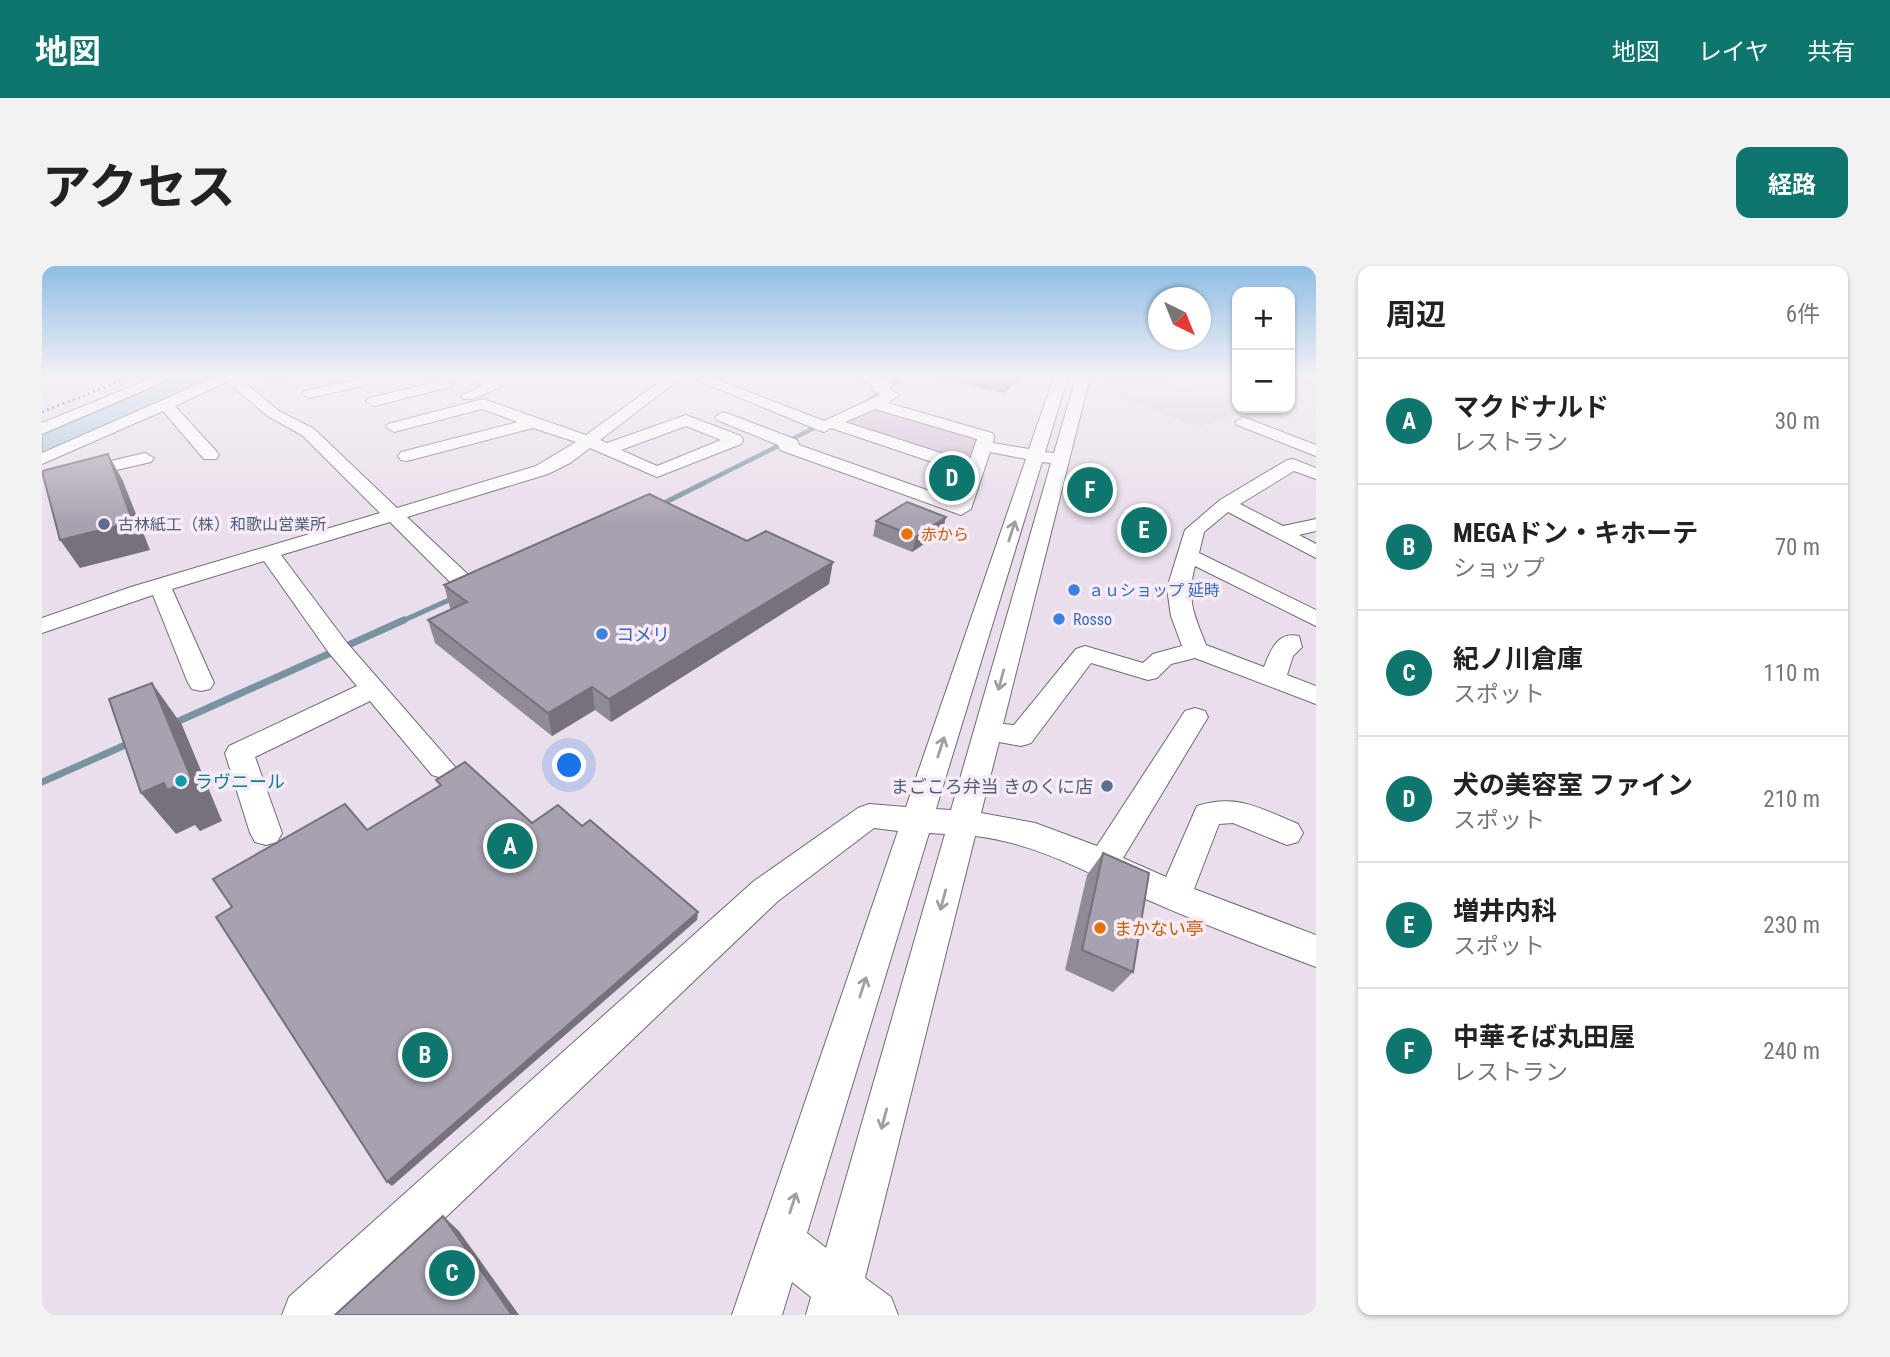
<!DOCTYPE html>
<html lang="ja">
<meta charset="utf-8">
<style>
:root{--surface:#fff;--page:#f2f2f2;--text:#222;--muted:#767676;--line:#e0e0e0;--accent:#0f766e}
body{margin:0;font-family:"Roboto Condensed","Noto Sans JP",sans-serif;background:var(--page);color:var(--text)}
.controls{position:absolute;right:21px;top:21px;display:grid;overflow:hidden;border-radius:14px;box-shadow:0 2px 5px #0004}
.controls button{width:63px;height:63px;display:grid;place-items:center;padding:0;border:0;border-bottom:2px solid var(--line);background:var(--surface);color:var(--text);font:35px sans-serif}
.compass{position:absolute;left:1106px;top:21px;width:63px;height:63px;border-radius:50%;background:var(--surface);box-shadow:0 2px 5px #0004;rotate:137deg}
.you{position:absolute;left:528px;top:500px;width:24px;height:24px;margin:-18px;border:5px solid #fff;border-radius:50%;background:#1a73e8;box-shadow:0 0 0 10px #1a73e833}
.badge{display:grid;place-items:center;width:46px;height:46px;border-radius:50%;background:var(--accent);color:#fff;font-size:23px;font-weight:700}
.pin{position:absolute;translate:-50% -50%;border:4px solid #fff;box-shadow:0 2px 7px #0006}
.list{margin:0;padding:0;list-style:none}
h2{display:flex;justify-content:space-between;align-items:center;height:91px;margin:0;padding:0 28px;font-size:30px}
h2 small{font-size:23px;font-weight:400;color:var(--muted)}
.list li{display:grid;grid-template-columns:46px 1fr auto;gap:21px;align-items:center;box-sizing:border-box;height:126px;padding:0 28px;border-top:2px solid var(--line)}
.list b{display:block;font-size:26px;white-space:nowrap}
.list p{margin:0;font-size:23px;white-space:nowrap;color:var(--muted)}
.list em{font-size:23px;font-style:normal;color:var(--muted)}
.map{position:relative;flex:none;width:1274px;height:1049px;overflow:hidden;border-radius:14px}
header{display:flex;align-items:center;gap:42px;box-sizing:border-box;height:98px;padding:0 35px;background:var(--accent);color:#fff}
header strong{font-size:33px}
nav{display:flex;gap:38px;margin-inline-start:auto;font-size:24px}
.intro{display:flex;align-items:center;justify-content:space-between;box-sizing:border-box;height:168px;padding:0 42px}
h1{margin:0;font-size:49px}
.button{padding:18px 32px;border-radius:14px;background:var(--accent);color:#fff;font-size:24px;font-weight:700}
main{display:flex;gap:42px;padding:0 42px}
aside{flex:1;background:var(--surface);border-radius:14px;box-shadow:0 2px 5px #0004}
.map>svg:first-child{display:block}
</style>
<header>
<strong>地図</strong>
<nav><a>地図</a><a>レイヤ</a><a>共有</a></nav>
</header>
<div class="intro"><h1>アクセス</h1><a class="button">経路</a></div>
<main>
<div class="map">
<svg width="1274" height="1049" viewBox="0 0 1274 1049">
<rect width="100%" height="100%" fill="#e9deeb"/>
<polygon fill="#dfcfe1" points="1057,111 1112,111 1195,138 1195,142 1215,144 1155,161 1074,129 1056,120"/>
<polygon fill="#d2bfd4" points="843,143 932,170 937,174 928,192 919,194 812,161 808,155 833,144"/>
<polygon fill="#a6ccdd" stroke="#7993a0" stroke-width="2" points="135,111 174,111 0,187 0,168"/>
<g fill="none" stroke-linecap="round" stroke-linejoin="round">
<g stroke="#7993a0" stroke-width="4.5">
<polyline points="820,139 861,111"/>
<polyline points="658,219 780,158"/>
</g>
<g stroke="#7993a0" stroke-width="5">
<polyline points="616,240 662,217"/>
<polyline points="358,356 416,330"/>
</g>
<g stroke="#7993a0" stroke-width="7">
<polyline points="128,459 362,354"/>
<polyline points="0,516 90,476"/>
</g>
<defs>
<g id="minor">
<polygon points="113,111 133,111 0,168 0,157"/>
<path d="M 173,111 L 196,111 L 237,145 L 272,163 L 355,242 L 494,200 L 534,176 L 491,162 L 365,195 L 359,194 L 356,190 L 359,186 L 476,156 L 440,143 L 352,166 L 344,161 L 346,158 L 441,133 L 544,169 L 624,111 L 640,111 L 558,174 L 565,177 L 644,149 L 699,170 L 701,174 L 699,178 L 615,211 L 548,182 L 528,197 L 506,208 L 365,251 L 436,318 L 439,323 L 436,328 L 420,328 L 348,256 L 239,289 L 305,377 L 414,502 L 410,509 L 400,512 L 390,509 L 328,435 L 213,491 L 240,567 L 235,576 L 224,579 L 213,576 L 208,567 L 183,487 L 187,480 L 315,420 L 287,387 L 222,295 L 130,323 L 172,417 L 168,423 L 159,425 L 150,423 L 146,417 L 111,329 L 0,367 L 0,352 L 89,321 L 338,247 L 260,169 L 227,151 L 185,116 L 133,140 L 174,185 L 177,189 L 174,193 L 162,193 L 121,145 L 0,198 L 0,187 ZM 644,160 L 679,174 L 615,200 L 579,184 Z"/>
<polygon points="228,111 249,111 234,117 229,116"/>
<polygon points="427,111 445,111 459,121 431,133 421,133 419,130 440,120"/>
<path d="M 648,111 L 668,111 L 782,155 L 838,129 L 830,123 L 832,120 L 814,111 C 827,111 841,110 851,119 L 848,123 L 857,129 L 846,137 L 950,167 L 952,170 L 951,177 L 987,183 L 1012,111 L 1026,111 L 1003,186 L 1012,187 L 1034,111 L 1048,111 L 961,458 L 972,459 L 1034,383 L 1043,380 L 1101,397 L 1111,388 L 1140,380 L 1129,350 L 1125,322 L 1143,264 L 1178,234 L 1245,194 L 1251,193 L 1274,202 L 1274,213 L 1252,205 L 1198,238 L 1241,260 L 1274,253 L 1274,265 L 1257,269 L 1274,278 L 1274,292 L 1186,246 L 1162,266 L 1157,287 L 1274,344 L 1274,360 L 1153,300 C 1144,333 1152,349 1164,379 L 1222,401 C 1229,383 1236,365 1257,370 L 1260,381 L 1251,390 L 1245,409 L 1274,420 L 1274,438 L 1153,392 L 1129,398 L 1115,412 L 1106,414 L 1049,397 L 989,477 L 979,480 L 957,476 L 939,547 L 993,557 L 1055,580 L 1143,445 L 1153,442 L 1163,445 L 1166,451 L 1081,592 L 1124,611 L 1155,540 C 1196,527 1219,543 1256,558 L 1261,567 L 1256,576 L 1245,579 L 1191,557 L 1177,558 L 1152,623 L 1274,669 L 1274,701 C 1215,679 1156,656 1099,631 C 1044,606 994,577 933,570 L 823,1012 L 849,1031 L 856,1049 L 764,1049 L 769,1031 L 750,1016 L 740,1049 L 690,1049 L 856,565 L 832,562 L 736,635 L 301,1049 L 240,1049 L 247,1031 L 712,615 L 816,542 L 827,538 L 864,541 L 984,193 L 948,186 L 929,243 L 919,249 L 738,184 L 736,179 L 675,154 L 673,151 L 681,146 L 687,148 L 755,174 L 757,179 L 913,234 L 923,207 L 789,162 L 782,166 L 776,164 ZM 833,143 L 935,173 L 927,196 L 803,156 ZM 1000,196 L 1009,197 L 909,544 L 894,543 ZM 887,567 L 903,568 L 784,982 L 765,967 Z"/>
<polygon points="1257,111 1274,111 1274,118"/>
<polygon points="317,113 322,114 324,117 322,120 267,132 260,128 262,125"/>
<polygon points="403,114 410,118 408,121 332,140 324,135 327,132"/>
<polygon points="1201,151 1274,179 1274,190 1195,159 1193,156"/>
<polygon points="103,187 112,192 109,196 44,211 35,206 38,202"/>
</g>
</defs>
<use href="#minor" stroke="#736974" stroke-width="2"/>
<use href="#minor" fill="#fff" fill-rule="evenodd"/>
<polyline stroke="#373338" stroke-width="2.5" stroke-dasharray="2 3.5" stroke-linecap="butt" points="0,146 89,111"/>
</g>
<g fill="#908a96">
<polygon points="891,111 980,111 962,127 891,112"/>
<polygon points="904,251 900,266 870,286 831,270 834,255"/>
<polygon points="787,318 569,456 553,444 510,470 393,377 386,354 410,343 408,342 402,319"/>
<polygon points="1061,587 1091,706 1071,726 1023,704 1045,609"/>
</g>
<g fill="#76717a">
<polygon points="967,111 980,111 962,127"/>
<polygon points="66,188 81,215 108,284 38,302 18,274"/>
<polygon points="904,251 900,266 870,286 874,271"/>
<polygon points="791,296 787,318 569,456 567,433"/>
<polygon points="110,417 140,459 180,555 158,565 153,559 134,568 99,527"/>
<polygon points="550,421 553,444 510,470 506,447"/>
<polygon points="656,646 655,654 350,920 345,916"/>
<polygon points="401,950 417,965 477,1049 470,1049"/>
</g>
<g fill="#a8a1af" stroke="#76717a" stroke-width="2">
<polygon points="66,188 91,256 18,274 0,205"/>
<polygon points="607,228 705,275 724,265 791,296 567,433 550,421 506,447 386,354 425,336 402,319"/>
<polygon points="865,236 904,251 874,271 834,255"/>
<polygon points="110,417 150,514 125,524 122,517 99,527 67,433"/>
<polygon points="423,496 490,557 516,539 540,560 548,554 656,646 345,916 174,651 190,641 171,613 303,538 325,564 399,519 394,514"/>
<polygon points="1061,587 1107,607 1091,706 1040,684"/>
<polygon points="401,950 470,1049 293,1049"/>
</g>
<defs><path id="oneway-shaft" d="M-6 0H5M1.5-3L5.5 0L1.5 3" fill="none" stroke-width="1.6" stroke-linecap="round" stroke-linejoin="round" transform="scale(1.75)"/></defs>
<g stroke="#9f9ea0">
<use href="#oneway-shaft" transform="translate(970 265) rotate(-72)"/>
<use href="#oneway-shaft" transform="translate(959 414) rotate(105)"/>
<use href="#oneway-shaft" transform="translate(899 481) rotate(-72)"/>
<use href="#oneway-shaft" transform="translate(901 634) rotate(105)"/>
<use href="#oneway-shaft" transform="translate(821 721) rotate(-72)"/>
<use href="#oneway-shaft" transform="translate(842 853) rotate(105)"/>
<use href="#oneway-shaft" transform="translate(751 937) rotate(-72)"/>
</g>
<linearGradient id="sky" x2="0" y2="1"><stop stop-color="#8dbee4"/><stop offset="0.43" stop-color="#f5f0f6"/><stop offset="1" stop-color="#f5f0f6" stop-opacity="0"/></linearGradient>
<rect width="1274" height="258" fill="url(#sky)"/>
<g fill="#5c6f8a" stroke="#f7ebf8" stroke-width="2.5">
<circle cx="62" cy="258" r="7"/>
<circle cx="1065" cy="520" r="7"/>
</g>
<g fill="#e8710a" stroke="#f7ebf8" stroke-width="2.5">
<circle cx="865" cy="268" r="7"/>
<circle cx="1058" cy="662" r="7"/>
</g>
<g fill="#3f7fe0" stroke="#f7ebf8" stroke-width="2.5">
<circle cx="1032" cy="324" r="7"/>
<circle cx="1017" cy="353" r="7"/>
<circle cx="560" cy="368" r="7"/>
</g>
<circle fill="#0f9aa8" stroke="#f7ebf8" stroke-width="2.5" cx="139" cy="515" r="7"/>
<g text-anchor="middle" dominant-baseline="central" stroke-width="7" stroke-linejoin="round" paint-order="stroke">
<g font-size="16" fill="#4e5e75" stroke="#f7ebf8" text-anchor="start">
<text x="76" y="258">古林紙工（株）和歌山営業所</text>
</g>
<g font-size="16" fill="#c56008" stroke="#f7ebf8" text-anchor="start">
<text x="879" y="268">赤から</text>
</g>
<g font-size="16" fill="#366cbe" stroke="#f7ebf8" text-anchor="start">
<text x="1046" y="324">ａｕショップ 延時</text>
<text x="1031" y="353">Rosso</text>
</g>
<g font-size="18" fill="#366cbe" stroke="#f7ebf8" text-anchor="start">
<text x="574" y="368">コメリ</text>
</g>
<g font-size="18" fill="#0d838f" stroke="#f7ebf8" text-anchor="start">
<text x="153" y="515">ラヴニール</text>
</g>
<g font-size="18" fill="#4e5e75" stroke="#f7ebf8" text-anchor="end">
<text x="1051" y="520">まごころ弁当 きのくに店</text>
</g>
<g font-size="18" fill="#c56008" stroke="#f7ebf8" text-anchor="start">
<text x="1072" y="662">まかない亭</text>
</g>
</g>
</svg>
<div class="controls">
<button>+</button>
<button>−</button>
</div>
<svg class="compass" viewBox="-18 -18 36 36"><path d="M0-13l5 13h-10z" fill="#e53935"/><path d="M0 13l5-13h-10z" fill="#767676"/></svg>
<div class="you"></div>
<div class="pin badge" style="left:468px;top:580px">A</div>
<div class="pin badge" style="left:383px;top:789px">B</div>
<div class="pin badge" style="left:410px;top:1007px">C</div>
<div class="pin badge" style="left:910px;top:212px">D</div>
<div class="pin badge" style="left:1102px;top:264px">E</div>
<div class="pin badge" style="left:1048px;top:224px">F</div>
</div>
<aside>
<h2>周辺<small>6件</small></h2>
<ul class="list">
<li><span class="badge">A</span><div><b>マクドナルド</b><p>レストラン</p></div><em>30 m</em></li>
<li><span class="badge">B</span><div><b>MEGAドン・キホーテ</b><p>ショップ</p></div><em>70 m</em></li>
<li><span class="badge">C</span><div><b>紀ノ川倉庫</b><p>スポット</p></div><em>110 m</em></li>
<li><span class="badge">D</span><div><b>犬の美容室 ファイン</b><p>スポット</p></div><em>210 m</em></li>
<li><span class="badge">E</span><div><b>増井内科</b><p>スポット</p></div><em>230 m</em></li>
<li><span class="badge">F</span><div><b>中華そば丸田屋</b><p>レストラン</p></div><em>240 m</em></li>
</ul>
</aside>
</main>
